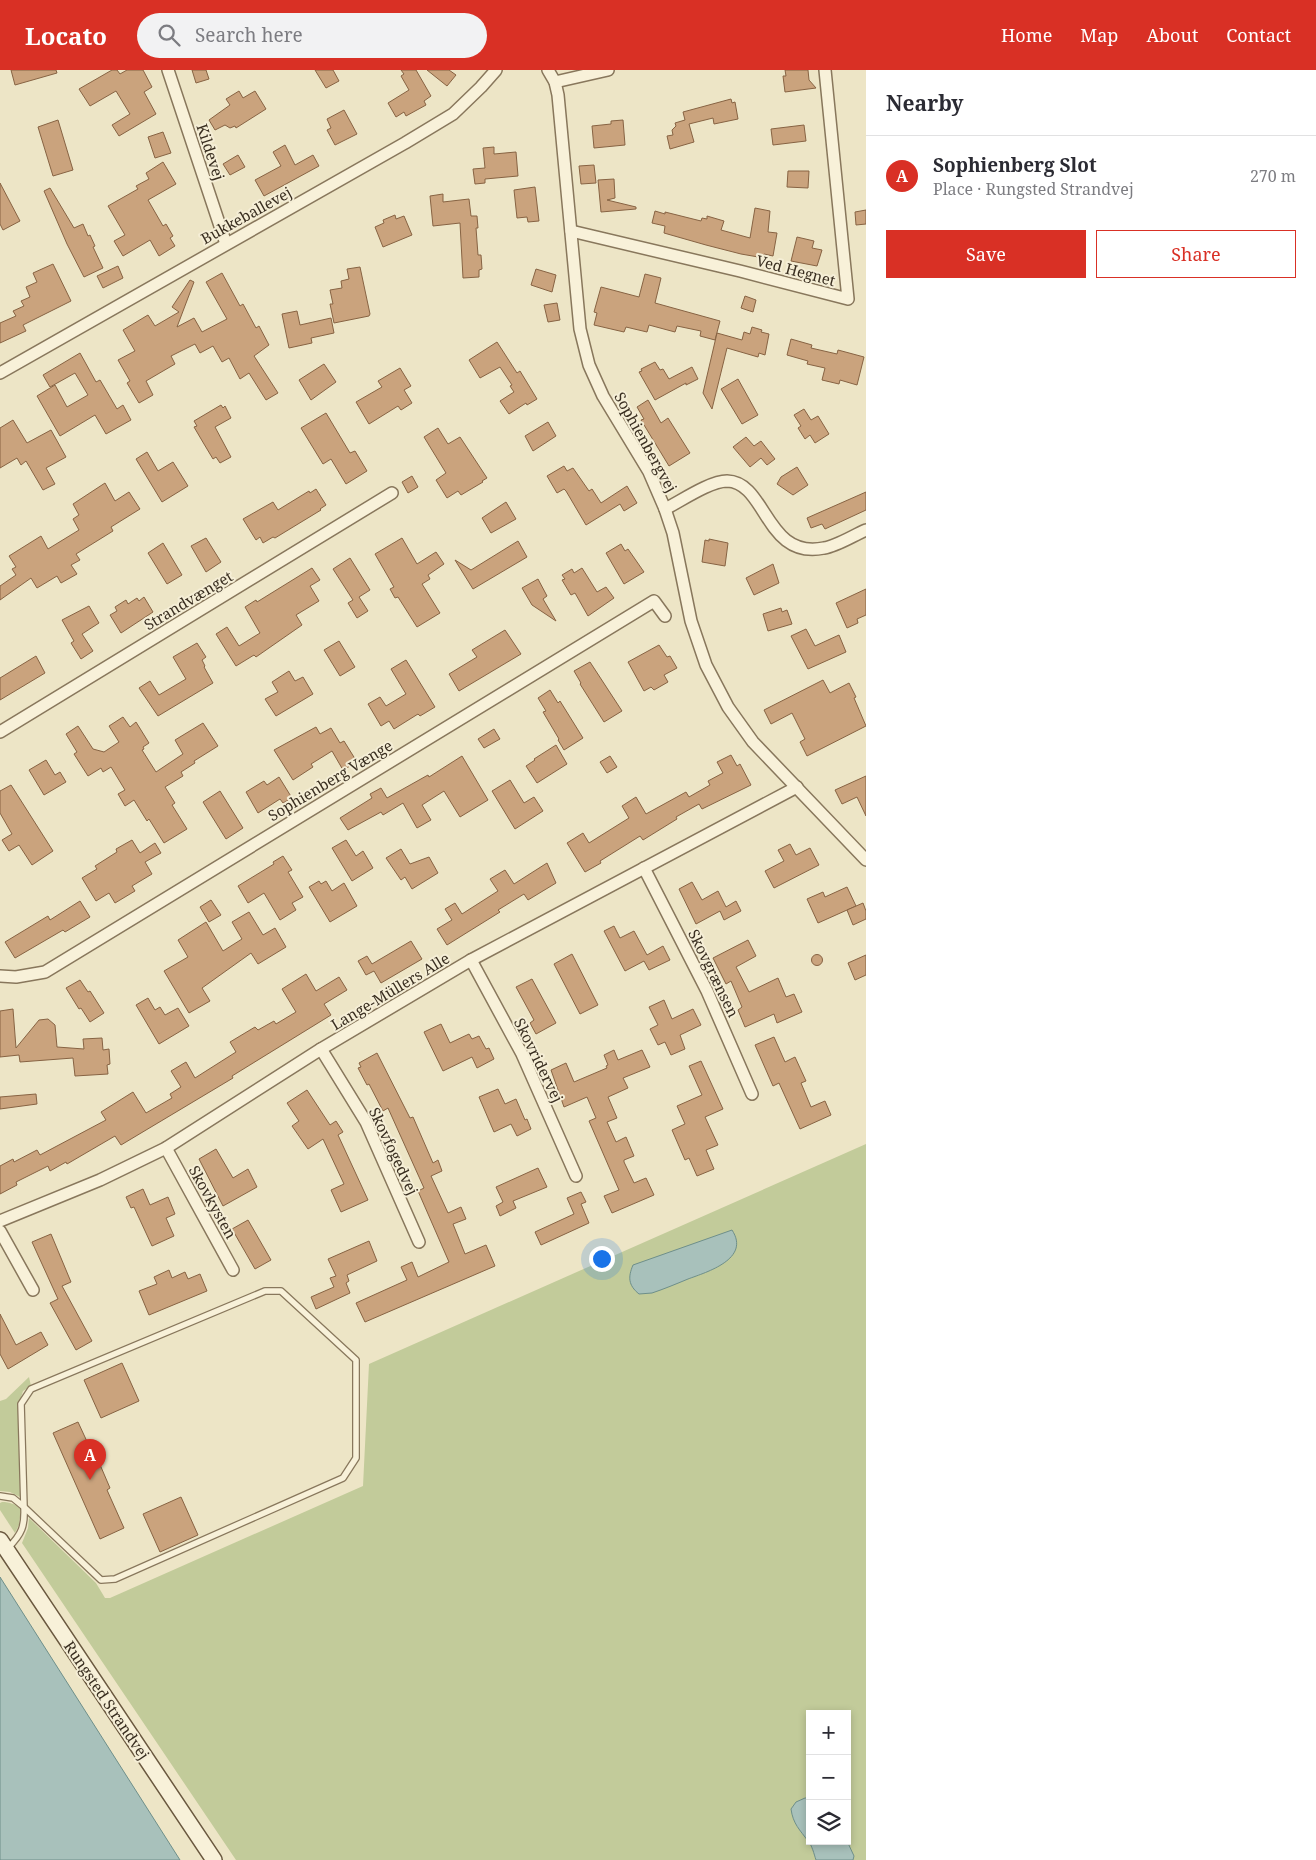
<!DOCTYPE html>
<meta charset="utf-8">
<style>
:root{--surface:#fff;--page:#f2f2f3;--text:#2b2b33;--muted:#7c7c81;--line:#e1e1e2;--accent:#d93025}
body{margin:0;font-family:"Noto Serif",serif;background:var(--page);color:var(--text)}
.controls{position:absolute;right:15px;bottom:15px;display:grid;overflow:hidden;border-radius:0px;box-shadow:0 2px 8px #0003}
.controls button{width:45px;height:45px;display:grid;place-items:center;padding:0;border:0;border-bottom:1px solid var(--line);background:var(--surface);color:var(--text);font:25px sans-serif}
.you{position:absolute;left:601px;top:1188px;width:18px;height:18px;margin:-12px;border:4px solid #fff;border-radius:50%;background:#1a73e8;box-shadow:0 0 0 8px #1a73e833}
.badge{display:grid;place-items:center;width:32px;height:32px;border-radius:50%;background:var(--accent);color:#fff;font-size:16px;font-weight:700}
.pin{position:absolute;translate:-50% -41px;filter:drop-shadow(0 1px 2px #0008)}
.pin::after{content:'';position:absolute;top:26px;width:18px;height:15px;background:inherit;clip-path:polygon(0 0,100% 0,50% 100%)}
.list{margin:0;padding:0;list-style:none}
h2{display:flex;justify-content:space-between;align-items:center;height:65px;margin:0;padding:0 20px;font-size:21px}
h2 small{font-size:16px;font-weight:400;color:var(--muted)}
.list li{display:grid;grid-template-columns:32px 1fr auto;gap:15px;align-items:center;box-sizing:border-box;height:80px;padding:0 20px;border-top:1px solid var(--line)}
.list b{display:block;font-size:19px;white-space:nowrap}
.list p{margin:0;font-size:16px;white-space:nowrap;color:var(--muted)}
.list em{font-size:16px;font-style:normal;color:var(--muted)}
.actions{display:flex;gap:10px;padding:15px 20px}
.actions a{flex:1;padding:11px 0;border:1px solid var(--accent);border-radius:0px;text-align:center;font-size:18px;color:var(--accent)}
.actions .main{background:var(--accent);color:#fff}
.icon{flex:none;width:28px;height:28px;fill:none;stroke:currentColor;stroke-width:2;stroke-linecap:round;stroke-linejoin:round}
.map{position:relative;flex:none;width:866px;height:1790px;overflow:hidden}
header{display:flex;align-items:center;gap:30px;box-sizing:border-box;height:70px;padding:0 25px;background:var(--accent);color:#fff}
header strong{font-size:24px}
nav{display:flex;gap:28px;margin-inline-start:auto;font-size:18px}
.search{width:350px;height:45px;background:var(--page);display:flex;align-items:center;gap:12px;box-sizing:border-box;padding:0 18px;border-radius:28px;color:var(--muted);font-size:19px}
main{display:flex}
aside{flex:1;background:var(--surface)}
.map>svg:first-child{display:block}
</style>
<header>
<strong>Locato</strong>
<div class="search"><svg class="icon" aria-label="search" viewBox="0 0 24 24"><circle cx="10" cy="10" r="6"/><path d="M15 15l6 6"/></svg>Search here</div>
<nav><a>Home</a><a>Map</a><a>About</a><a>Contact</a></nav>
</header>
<main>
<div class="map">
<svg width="866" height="1790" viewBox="0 0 866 1790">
<rect width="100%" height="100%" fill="#ede5c6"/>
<g fill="#c2cb9a" fill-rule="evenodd">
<path d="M 866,1074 L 866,1790 L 236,1790 L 22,1473 L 28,1458 L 29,1448 L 96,1513 L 105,1528 L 110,1528 L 363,1416 L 369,1294 ZM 810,1644 L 847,1644 L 847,1771 L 810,1771 Z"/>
<polygon points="29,1307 31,1316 23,1321 19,1334 20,1427 10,1422 0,1421 0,1331 6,1329"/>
<path d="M 2,1432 C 10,1432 15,1434 21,1439 L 19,1455 L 15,1463 L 0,1440 L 0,1433 Z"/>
</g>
<g fill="#a8c1bb" stroke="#6e8f8a">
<path d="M 732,1160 C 751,1189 707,1202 688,1209 C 676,1214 664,1219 652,1223 L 639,1224 C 628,1215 628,1207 633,1195 Z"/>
<polygon points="0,1507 180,1790 0,1790"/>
<path d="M 805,1728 L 810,1728 L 810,1771 L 847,1771 L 854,1786 L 853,1790 L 816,1790 C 814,1784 812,1775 808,1771 C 800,1760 793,1754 791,1739 L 796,1732 Z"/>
</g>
<g fill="#caa37d" stroke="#876343">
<polygon points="11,0 56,0 57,3 15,15"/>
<polygon points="112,0 117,0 120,4 127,0 143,0 152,17 144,22 156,44 119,66 112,55 130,44 116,21 90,36 79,19"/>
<polygon points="192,0 206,0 209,9 196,13"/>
<polygon points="315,0 333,0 339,11 326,18"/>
<polygon points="401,0 416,0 431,26 424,31 426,35 406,46 404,42 396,47 388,33 409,20 401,6 404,4"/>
<polygon points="427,0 449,0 456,5 447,16"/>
<polygon points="785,0 808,0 809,10 816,18 785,22 783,6 786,6"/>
<polygon points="239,21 243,28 255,21 266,39 236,58 235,56 230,58 225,55 215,60 209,50 230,35 226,29"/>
<polygon points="731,29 732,33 735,32 738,49 714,54 713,48 689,54 694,72 670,79 667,66 673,65 672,60 676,56 675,53 685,50 683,42"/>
<polygon points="344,40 357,64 335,75 327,60 331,58 327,49"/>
<polygon points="58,50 73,100 53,106 38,57"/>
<polygon points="623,50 625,75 594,78 592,56 611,54 611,51"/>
<polygon points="804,55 806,71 773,75 771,59"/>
<polygon points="163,62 171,83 155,88 148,67"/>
<polygon points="285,75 295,95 313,85 319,96 264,126 255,110 281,96 273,82"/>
<polygon points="494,77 494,84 516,82 518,106 485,109 485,113 475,114 473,99 485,98 483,78"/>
<polygon points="238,85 245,97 230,105 223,94"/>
<polygon points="163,92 176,114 148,130 163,156 166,154 173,166 170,168 175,176 159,186 150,170 123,186 114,171 125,165 108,136 138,119 136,116 149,109 146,103"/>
<polygon points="594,95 596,113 581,114 579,96"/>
<polygon points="788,101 809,101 808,118 787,117"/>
<polygon points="614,109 615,128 607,130 636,137 636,139 601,142 598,110"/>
<polygon points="0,113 20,151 3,160 0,154"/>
<polygon points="535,117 539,151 528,152 527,147 517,148 514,120"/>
<polygon points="50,118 74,158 83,154 88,166 90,165 95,176 93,177 103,198 84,207 67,174 44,121"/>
<polygon points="443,124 443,132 469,129 471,146 477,146 478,158 476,158 478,185 481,185 482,199 479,200 479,207 463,208 460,153 433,156 430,126"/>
<polygon points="755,138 770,141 768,162 777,163 773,186 764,184 764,188 741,184 706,175 664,163 665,156 652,153 655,141 665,144 665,142 701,151 702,148 707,149 707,146 724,151 721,160 750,168"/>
<polygon points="866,140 866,154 856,155 855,142"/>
<polygon points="395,145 396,149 404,146 412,165 383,177 375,157 384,153 383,150"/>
<polygon points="797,167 814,171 812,178 822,180 817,196 791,191"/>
<polygon points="53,194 71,231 23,255 26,261 0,273 0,253 16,246 13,241 24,236 21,231 30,227 26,217 37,212 33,203"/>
<polygon points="118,196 123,208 103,218 97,206"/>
<polygon points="360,197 370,244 369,246 334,253 330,234 333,234 330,220 342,218 341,211 349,209 347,199"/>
<polygon points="536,199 556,205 552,222 531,215"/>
<polygon points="222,203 240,236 243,234 256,258 259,256 269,275 254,286 278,323 266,330 249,303 240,309 229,288 222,292 213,276 200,283 195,274 171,286 175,294 146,311 153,325 139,333 127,313 130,311 118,290 135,281 123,260 148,245 155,256 179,242 172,237 190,210 194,212 177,257 194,248 202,262 227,249 206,212"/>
<polygon points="645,204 661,208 655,233 720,251 715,270 700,266 701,261 677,256 675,262 649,255 647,262 626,257 624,262 594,255 597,243 594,242 601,217 639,227"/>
<polygon points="745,226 756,230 753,242 741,238"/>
<polygon points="557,233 560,250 548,252 544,235"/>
<polygon points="297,241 300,255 331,248 334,263 311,268 312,273 289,278 282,244"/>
<polygon points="752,257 762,260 761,262 769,264 765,285 759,283 758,287 727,278 712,339 703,323 717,263 742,270 744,262 750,264"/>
<polygon points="791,269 812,275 811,278 837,284 838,280 864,287 857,315 840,310 839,314 822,310 825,298 807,294 808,291 787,285"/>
<polygon points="497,272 517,303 520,301 537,329 527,335 526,333 509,344 500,331 514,322 510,316 512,315 500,297 480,308 469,290"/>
<polygon points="80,283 96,312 100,310 117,339 123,335 131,350 106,364 95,345 60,366 37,326 55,315 67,337 88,325 75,303 50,317 43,305"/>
<polygon points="655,292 660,300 663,299 669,309 692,297 698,309 686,315 686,313 655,330 639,302 642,301 641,299"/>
<polygon points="324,294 336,312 311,330 299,310"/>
<polygon points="400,298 411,316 404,320 412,333 401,340 398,336 369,354 356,332 382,317 378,311"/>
<polygon points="738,309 758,345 742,354 721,319"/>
<polygon points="648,330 661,353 668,348 690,383 669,396 641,350 644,349 637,337"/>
<polygon points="221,335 223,338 225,336 231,348 215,357 231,387 220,393 216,387 213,389 204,374 194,357 197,356 194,351"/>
<polygon points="804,339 811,350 818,346 829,364 815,373 810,365 805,369 798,358 801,356 794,345"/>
<polygon points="326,343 350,383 355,381 367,401 346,414 331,389 323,394 301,358"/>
<polygon points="13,350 27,373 51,360 66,387 46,398 55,414 43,420 26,391 21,395 17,388 0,398 0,358"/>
<polygon points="548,352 556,366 533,381 525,366"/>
<polygon points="438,358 448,374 460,367 487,408 482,411 483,412 461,425 458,421 447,428 436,410 446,403 424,367"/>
<polygon points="746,367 754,376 761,371 775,389 767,395 761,388 750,397 733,377"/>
<polygon points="147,382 158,401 173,392 188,416 162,432 136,389"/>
<polygon points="564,396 567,401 573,398 589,421 592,419 601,433 627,416 637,433 624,441 620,434 586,455 566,421 564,419 557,423 547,406"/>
<polygon points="797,397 808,415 793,425 777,414 781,407"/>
<polygon points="412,406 418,417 408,423 402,412"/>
<polygon points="105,413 115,431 129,422 140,439 111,457 113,461 76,484 80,490 71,495 77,504 61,513 57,506 37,518 31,508 0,530 0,516 16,505 12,499 16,497 9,486 41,466 48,479 79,460 73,449 79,445 73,434"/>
<polygon points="316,419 326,435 320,439 321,440 275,468 273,467 263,473 260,467 256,470 243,449 273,432 278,440 309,421 310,423"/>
<polygon points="866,422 866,440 825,459 822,454 811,458 807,448"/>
<polygon points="506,432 516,449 491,463 482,448"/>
<polygon points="206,468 221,492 206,502 191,476"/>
<polygon points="402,468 417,494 436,482 444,494 428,505 430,509 422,514 440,543 417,557 398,527 395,528 390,519 394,517 375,484"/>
<polygon points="709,469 728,473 725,496 702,492 705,470 709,471"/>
<polygon points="518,471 527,487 473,519 455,490 471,500"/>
<polygon points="163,473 182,505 167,514 148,483"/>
<polygon points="621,474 625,481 628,479 644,502 624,514 606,483"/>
<polygon points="350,488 370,520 359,527 368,541 357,548 348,533 353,530 333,499"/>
<polygon points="773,494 779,513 754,525 746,508"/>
<polygon points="312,498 320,510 310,516 319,531 296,545 302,555 256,587 254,585 236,596 216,564 227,557 239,576 260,563 245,537 256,530 257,532"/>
<polygon points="582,498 597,522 606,517 614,528 588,546 575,523 571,525 562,510 565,509 562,505 572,499 574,503"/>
<polygon points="538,509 547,526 543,529 556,551 532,535 522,518"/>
<polygon points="866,519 866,545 857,549 858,553 847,558 836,533"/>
<polygon points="144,527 153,542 121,563 110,545 117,541 115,537 126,530 128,534 137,528 139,531"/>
<polygon points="89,536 99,553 82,564 93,581 81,589 71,573 74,571 62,550"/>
<polygon points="781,538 782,542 787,540 792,554 768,561 763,544"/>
<polygon points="806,559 815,576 839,565 846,582 808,599 791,566"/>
<polygon points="505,560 521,584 459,621 449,604 477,587 472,580"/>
<polygon points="339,571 355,597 340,606 324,580"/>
<polygon points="197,573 206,587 202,590 205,596 204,597 213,613 158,646 139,618 150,611 159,625 186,609 173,587"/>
<polygon points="659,575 667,587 670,586 677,598 664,605 668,612 654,620 651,617 644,621 628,592"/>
<polygon points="36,586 45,603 0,630 0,608"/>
<polygon points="406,590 435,637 420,646 418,644 394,659 389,651 381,656 368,634 380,627 386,636 406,624 391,599"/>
<polygon points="590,592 622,641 604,652 580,614 581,613 574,601"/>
<polygon points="289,601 295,611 303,607 313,624 276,646 265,629 278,622 272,612"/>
<polygon points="823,610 830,623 849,613 856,627 854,628 866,656 807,686 800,672 805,669 792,643 771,654 764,640"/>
<polygon points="550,620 558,633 560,631 583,668 564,680 558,670 559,669 543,642 546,641 538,628"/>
<polygon points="123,647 130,657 136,652 149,673 143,677 144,679 142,680 156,702 183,684 175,670 203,653 218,676 194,691 195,693 181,702 183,706 165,717 175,733 172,735 187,759 164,773 149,749 147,751 134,730 125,736 118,724 125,720 111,697 103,702 101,698 88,706 74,684 77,682 66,664 78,656 93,679 104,682 119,672 109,656"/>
<polygon points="316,657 320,664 331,658 340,673 344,671 357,692 343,700 332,681 311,694 313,697 293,710 274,680"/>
<polygon points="494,659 500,669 484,678 478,669"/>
<polygon points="556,675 567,694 537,713 526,696 535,690 534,689"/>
<polygon points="731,685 737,696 740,694 751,715 702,739 699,734 676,747 677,749 643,770 640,766 600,791 601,793 585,802 567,773 583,763 589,773 629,748 622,736 636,727 646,744 686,722 689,727 710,715 708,711 723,703 717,692"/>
<polygon points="462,686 488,730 460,747 444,721 422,735 431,750 417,758 403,733 383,745 381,742 348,760 340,748 372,728 370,724 381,718 387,728 428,705 429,707"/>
<polygon points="610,686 617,697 607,703 600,692"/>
<polygon points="46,690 55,705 60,702 66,712 44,725 29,700"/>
<polygon points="866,706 866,746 857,727 842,734 835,720"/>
<polygon points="279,707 292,728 283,733 280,729 258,743 246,722 264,711 267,715"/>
<polygon points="510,710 524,733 534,727 543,741 515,759 492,721"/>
<polygon points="11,715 53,781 32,795 19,775 9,781 2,770 12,764 0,743 0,721"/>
<polygon points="220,721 243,758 226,769 203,732"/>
<polygon points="132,770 140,783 155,773 161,783 145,792 152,804 132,816 135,821 115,833 109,823 96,831 82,808 97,799 95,796 117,782 116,779"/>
<polygon points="346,770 356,786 363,781 373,798 352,811 332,778"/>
<polygon points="790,774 796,785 810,778 819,795 774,818 765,801 784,791 778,780"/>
<polygon points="401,779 410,794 429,787 438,803 412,819 405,807 401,810 386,788"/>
<polygon points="283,786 292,800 288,802 303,827 292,833 296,840 280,850 264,823 248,833 238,816 274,794 273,792"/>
<polygon points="547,793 556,813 528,830 524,824 498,840 500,842 447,875 437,859 452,850 445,839 455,833 462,844 498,821 490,809 505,800 514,814"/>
<polygon points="319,811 321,814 326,811 332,821 344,813 357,836 330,852 309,817"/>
<polygon points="692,812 702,830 718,821 726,837 736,831 741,841 724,850 720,841 696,854 679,819"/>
<polygon points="847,817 856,836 818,853 807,829 823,822 825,827"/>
<polygon points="211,830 221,845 209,852 200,837"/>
<polygon points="80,831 90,847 65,862 63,860 15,888 5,872 48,846 50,850"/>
<polygon points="863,833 866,841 866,849 853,855 847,840"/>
<polygon points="249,842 263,865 275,858 286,877 258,894 251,883 202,918 210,931 189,943 164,901 188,887 178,870 206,852 223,881 242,869 232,852"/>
<polygon points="614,856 620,868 634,861 647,885 663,876 670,890 649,900 644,891 625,901 604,861"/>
<polygon points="748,870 756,886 736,897 749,922 778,908 786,927 794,924 802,942 777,953 774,944 745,957 738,940 742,937 731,911 726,914 713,888"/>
<polygon points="411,871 422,889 381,913 374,901 366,905 358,891 367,886 372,894"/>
<polygon points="572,884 598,935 580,944 554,894"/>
<circle cx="817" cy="890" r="5.5"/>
<polygon points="866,885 866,905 855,910 848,893"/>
<polygon points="306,904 316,921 339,907 347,920 324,934 331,945 232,1006 233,1008 121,1075 115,1066 67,1094 66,1092 50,1101 48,1096 16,1112 17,1115 0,1124 0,1096 13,1089 14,1092 37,1080 40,1085 106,1050 101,1042 133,1022 146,1043 172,1028 170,1024 181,1017 171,1001 186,992 195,1008 236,982 230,972 255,957 258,960 274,951 276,954 296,942 282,919"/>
<polygon points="532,909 556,953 536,964 530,953 534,950 516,917"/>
<polygon points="80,910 88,922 90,921 104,943 90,952 81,938 79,939 66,918"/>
<polygon points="148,928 155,940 160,937 165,945 178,938 189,956 159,974 136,935"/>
<polygon points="664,930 672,949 693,939 701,955 680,965 685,979 671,985 665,972 658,975 650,959 658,955 649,937"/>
<polygon points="13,939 16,978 39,950 48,949 55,955 57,977 84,979 83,969 102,968 103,980 109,979 110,994 107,995 108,1004 75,1006 73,988 20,992 19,985 0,987 0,941"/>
<polygon points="441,954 450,973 469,964 472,969 479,966 486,979 489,978 494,989 477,998 472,987 443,1001 424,962"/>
<polygon points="774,967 785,992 795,987 806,1011 801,1013 811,1037 825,1031 831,1045 800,1059 779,1013 773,1016 755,975"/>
<polygon points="614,980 618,990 642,980 650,997 623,1008 628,1018 608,1027 617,1048 607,1052 616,1072 626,1067 634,1086 624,1090 624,1092 634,1113 646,1108 654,1125 612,1143 604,1126 619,1120 589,1051 596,1048 587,1027 564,1037 551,1000 566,993 574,1012 607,998 606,996 608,995 604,985"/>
<polygon points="377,983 410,1048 413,1047 433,1093 438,1090 442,1101 431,1106 448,1143 461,1137 466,1149 453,1154 465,1184 486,1175 495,1196 365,1252 356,1233 407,1210 401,1197 412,1192 418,1207 449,1192 418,1121 424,1118 388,1038 383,1041 369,1014 367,1015 358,998 361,997 359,993"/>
<polygon points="701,991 723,1039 705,1047 718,1075 706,1080 714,1099 697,1106 689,1088 685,1090 672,1060 685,1054 677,1036 702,1025 689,996"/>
<polygon points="498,1019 505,1034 516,1029 525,1050 527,1049 531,1059 517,1066 511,1054 494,1062 479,1027"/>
<polygon points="307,1020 330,1055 336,1051 343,1062 338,1065 368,1130 341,1142 331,1120 344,1114 323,1069 308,1079 292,1056 299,1051 287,1033"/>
<polygon points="36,1024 37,1034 0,1039 0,1027"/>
<polygon points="216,1079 233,1108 248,1099 257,1117 223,1136 199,1089"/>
<polygon points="538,1098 547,1117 513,1131 516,1138 500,1146 496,1136 503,1132 496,1117"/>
<polygon points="143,1119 150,1135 168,1127 175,1144 166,1148 174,1166 152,1176 134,1137 131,1138 126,1127"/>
<polygon points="581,1122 586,1132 581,1134 589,1153 541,1175 535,1162 574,1144 567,1128"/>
<polygon points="248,1150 271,1190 255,1199 232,1159"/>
<polygon points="51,1164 71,1212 62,1216 92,1271 76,1280 50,1233 58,1229 32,1172"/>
<polygon points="369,1171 377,1191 347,1205 349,1211 346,1213 350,1223 316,1239 311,1227 334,1217 330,1208 336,1206 328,1189"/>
<polygon points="169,1200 172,1208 185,1202 188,1209 200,1204 207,1221 149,1245 139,1221 157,1214 154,1207"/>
<polygon points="0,1244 16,1275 41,1262 48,1275 8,1299 0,1284"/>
<polygon points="122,1293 139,1331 101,1348 84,1310"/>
<polygon points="78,1352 96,1391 98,1390 110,1418 107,1420 124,1458 100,1469 53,1363"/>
<polygon points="181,1427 198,1465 160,1482 143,1444"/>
</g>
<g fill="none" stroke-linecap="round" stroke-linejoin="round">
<defs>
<g id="service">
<polygon points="265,1221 281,1221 356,1290 356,1388 343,1408 115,1509 101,1510 24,1437 21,1334 31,1319"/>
<path d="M 0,1426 L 13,1428 L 24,1437 C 25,1456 22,1464 8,1478"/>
</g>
<g id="minor">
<polyline points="168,0 226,174"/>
<polyline points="548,0 555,12 558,25 580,259 589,295 603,326 649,402 665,439 673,463 691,551 706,595 728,637 753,672 866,790"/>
<polyline points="555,12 608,0"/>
<polyline points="571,161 740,201 848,229 825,0"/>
<polyline points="0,303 405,73 453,44 481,17 496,0"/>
<path d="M 665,439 C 681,431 710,411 727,411 C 767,412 765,490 824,478 C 837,476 854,465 866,460"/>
<polyline points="0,662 392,423"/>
<polyline points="644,798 707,921 752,1024"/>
<polyline points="471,890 522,984 576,1106"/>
<polyline points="0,906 16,907 45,902 654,531 665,546"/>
<polyline points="321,979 366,1052 419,1172"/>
<polyline points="166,1078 233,1200"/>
<polyline points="0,1151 100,1110 166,1078 321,979 471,890 797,717"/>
<polyline points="0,1161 33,1220"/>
</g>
<polyline id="secondary" points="0,1470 214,1790"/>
</defs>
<use href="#service" stroke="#88775c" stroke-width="8"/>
<use href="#minor" stroke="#88775c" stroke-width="14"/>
<use href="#secondary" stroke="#6a583f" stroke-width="18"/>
<use href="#service" stroke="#f8f1d9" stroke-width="5.5"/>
<use href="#minor" stroke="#f8f1d9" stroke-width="11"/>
<use href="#secondary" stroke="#f8f1d9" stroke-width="15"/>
</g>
<g text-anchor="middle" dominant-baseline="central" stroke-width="4" stroke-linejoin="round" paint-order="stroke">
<g font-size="15" fill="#392e20" stroke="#f5eed6">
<text transform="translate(211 82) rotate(72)">Kildevej</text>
<text transform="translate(246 145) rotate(-29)">Bukkeballevej</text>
<text transform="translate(796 200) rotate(15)">Ved Hegnet</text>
<text transform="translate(646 372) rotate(61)">Sophienbergvej</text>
<text transform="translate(188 530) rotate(-31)">Strandvænget</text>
<text transform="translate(330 710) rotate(-31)">Sophienberg Vænge</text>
<text transform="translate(714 903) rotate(64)">Skovgrænsen</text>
<text transform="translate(390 921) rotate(-31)">Lange-Müllers Alle</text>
<text transform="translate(539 990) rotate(64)">Skovridervej</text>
<text transform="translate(394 1081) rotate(65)">Skovfogedvej</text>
<text transform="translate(213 1132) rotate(61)">Skovkysten</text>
<text transform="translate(107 1630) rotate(56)">Rungsted Strandvej</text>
</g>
</g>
</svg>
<div class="controls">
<button>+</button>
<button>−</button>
<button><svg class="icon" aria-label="layers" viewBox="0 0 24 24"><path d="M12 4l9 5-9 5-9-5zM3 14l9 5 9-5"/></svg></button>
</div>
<div class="you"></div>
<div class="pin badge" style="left:90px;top:1410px">A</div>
</div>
<aside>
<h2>Nearby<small></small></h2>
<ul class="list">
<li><span class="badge">A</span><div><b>Sophienberg Slot</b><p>Place · Rungsted Strandvej</p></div><em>270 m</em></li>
</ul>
<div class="actions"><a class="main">Save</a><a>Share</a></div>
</aside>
</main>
